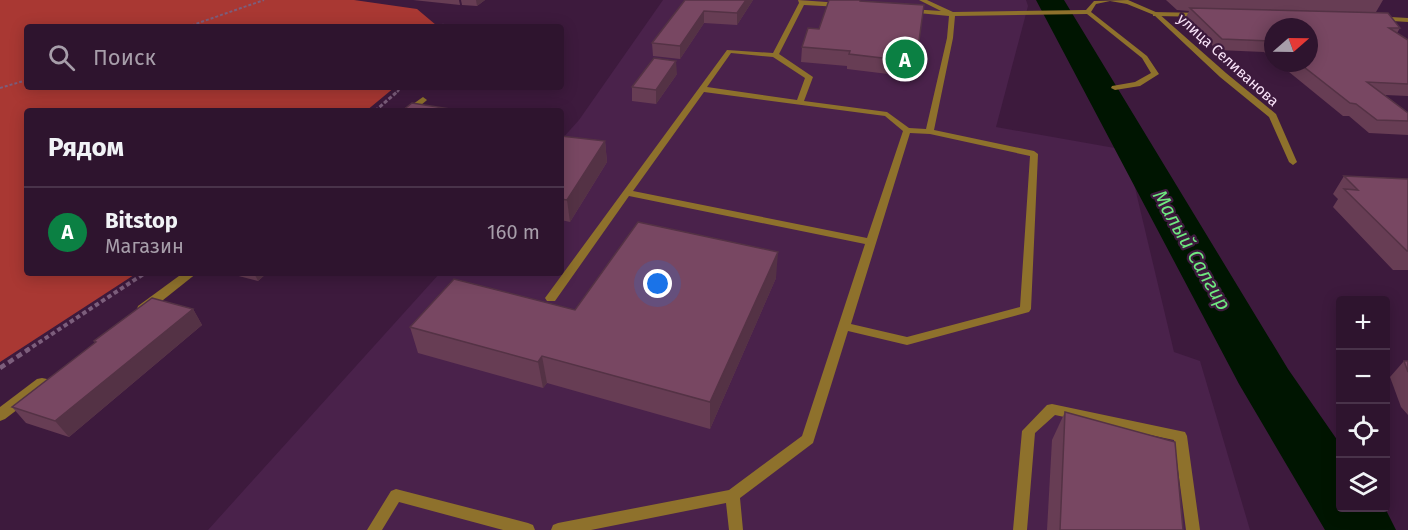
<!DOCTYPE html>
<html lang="ru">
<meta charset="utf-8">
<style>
:root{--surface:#2e142e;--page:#3a213a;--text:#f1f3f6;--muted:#a79eaa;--line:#49334a;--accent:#0b8043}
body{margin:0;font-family:"Fira Sans",sans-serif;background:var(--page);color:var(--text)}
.controls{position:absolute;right:18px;bottom:18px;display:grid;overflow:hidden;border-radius:6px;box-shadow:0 3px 15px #0003}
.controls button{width:54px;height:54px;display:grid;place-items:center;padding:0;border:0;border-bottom:2px solid var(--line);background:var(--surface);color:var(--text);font:30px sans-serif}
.compass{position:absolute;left:1264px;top:18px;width:54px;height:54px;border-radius:50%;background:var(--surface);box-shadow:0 3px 15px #0003;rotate:70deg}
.you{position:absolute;left:658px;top:284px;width:21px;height:21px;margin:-15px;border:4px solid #fff;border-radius:50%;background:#1a73e8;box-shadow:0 0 0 9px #1a73e833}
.badge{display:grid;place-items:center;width:39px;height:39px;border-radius:50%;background:var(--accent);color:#fff;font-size:20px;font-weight:700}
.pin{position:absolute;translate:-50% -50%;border:3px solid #fff;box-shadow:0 2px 6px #0006}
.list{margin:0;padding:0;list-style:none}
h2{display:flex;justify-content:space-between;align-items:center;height:78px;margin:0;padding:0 24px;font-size:26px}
h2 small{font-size:20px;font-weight:400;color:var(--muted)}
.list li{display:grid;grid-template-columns:39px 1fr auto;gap:18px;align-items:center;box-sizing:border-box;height:90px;padding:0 24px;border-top:2px solid var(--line)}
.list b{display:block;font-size:22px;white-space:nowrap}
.list p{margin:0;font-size:20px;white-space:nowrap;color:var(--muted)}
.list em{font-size:20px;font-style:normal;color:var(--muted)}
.icon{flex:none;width:33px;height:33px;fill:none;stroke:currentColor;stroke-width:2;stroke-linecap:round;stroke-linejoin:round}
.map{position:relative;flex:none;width:1408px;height:530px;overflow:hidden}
.search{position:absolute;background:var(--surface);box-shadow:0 3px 15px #0003;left:24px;top:24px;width:540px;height:66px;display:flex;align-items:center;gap:15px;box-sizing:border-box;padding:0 21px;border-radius:6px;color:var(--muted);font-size:22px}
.panel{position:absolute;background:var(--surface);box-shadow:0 3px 15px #0003;left:24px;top:108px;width:540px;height:168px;border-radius:6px}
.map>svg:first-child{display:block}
</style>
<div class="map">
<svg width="1408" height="530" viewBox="0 0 1408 530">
<rect width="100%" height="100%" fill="#3d1a3d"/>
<polygon fill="#4a224b" points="663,0 1026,0 1028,6 996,127 1126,150 1174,352 1200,361 1250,530 208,530 440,273 561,273 561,140 579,120"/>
<polygon fill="#a93833" points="0,0 354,0 417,9 436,25 27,27 27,87 395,87 366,111 27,111 27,273 137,273 0,362"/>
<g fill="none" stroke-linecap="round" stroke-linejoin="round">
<polygon fill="#001501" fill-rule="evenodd" points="1036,0 1064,0 1288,369 1340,444 1340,508 1385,508 1396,530 1325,530 1239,384"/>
<g stroke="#7c5e7c" stroke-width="2" stroke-dasharray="3 2" stroke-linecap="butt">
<polyline points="187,27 264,0"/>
<polyline points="443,27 444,23"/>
<polyline points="0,88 27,80"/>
<polyline points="397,92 403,87"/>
</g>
<polyline stroke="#7c5e7c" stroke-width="3" stroke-dasharray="4 2" stroke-linecap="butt" points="375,111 398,91"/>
<polyline stroke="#7c5e7c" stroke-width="4" stroke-dasharray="4.5 3" stroke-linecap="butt" points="26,351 145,273"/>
<polyline stroke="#7c5e7c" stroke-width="4.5" stroke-dasharray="6 4" stroke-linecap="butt" points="0,368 29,349"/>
<g fill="#8e712c" fill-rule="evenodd">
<path d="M 798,0 L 841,3 L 844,5 L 841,7 L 804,5 L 779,54 L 813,77 L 804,101 L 887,112 L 909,128 L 926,129 L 947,38 L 949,16 L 908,12 L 908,10 L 910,9 L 941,11 L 919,0 L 927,0 L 953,12 L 1086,10 L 1094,1 L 1128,0 L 1158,13 L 1226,73 L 1276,114 L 1297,162 L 1293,165 L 1289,162 L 1269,117 L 1220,77 L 1154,15 L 1127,4 L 1110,1 L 1096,4 L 1091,12 L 1147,56 L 1159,74 L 1140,86 L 1115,90 L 1111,88 L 1112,86 L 1135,82 L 1151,73 L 1142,58 L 1087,14 L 955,16 L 953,38 L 934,130 L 1034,151 L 1038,154 L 1031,309 L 1029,312 L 907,345 L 848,331 L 813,443 L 740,498 L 743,530 L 729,530 L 726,503 L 591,530 L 551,530 L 553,525 L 558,523 L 729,490 L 802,436 L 865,244 L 629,196 L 555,301 L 547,301 L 545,298 L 727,50 L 773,53 L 799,3 ZM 731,53 L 773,57 L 805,78 L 797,100 L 707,87 ZM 704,92 L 885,116 L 903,131 L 867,238 L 633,191 ZM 910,133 L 930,134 L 1030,156 L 1020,307 L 907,337 L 851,324 Z"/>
<polygon points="1052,404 1185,432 1187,436 1200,530 1186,530 1174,440 1055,415 1035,433 1027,530 1013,530 1022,431 1047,405"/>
<polygon points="396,489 528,523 533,525 535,530 503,530 399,502 382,530 367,530 391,491"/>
</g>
<g fill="#8e712c" fill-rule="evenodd">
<polygon points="1153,12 1203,13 1207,15 1203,17 1156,16 1153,16"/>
<polygon points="1373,16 1408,18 1408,22 1376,20 1372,18"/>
<polygon points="423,97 427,100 414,111 403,111"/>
<polygon points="183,273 197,273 148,312 138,312 137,309 138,306"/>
<polygon points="42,378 47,379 49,383 47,387 5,419 0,421 0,407 37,379"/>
</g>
</g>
<g fill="#673d54">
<polygon points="413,0 459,0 460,5"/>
<polygon points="461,0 485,0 477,6 462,5"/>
<polygon points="685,0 753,0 737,25 704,23 680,59 653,56 652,43"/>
<polygon points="1166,0 1383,0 1376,12 1400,28 1397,33 1408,40 1408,96 1385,95 1408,113 1408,135 1369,133 1349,116 1343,116 1278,63 1309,63 1273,27 1273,59 1264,52 1217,50 1185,19 1189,11 1177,10"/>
<polygon points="860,1 916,62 913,77 847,69 847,66 801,62 802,47"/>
<polygon points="677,74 656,104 632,101 632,87"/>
<polygon points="561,136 605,141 607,162 570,222 561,220"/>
<polygon points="1344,176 1408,179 1408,270 1393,270 1333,207 1338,199 1333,194"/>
<polygon points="227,273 267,273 258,281"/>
<polygon points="776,278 710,429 547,383 543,388 418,353 410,327 575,310"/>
<polygon points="193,309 202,325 69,437 26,423 12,407 95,343 94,341"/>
<polygon points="1404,361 1408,361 1408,415 1401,407 1390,377"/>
<polygon points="1065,412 1183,530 1047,530 1052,440"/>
</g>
<g fill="#543245">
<polygon points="476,0 485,0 477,6"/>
<polygon points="746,0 753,0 737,25 737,13"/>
<polygon points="704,11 704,23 680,59 680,46"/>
<polygon points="676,61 677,74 656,104 656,90"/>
<polygon points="605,141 607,162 570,222 567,200"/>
<polygon points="778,252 776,278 710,429 710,402"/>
<polygon points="254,273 267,273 258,281"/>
<polygon points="193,309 202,325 69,437 55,421"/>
<polygon points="542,356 547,383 543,388 538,362"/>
</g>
<g fill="#784762" stroke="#543245" stroke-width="1.5">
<polygon points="685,0 746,0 737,13 704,11 680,46 652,43"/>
<polygon points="829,0 860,0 860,1 924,5 916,62 849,54 850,51 802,47 808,28 819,29"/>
<polygon points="1190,8 1388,13 1400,28 1389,28 1408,40 1408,84 1367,82 1408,113 1408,121 1377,120 1356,104 1350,103 1299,63 1309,63 1309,27 1273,27 1273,43 1270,41 1222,39"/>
<polygon points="654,58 676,61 656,90 632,87"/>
<polygon points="412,103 450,109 448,111 402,111"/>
<polygon points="561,136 605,141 567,200 561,199"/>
<polygon points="1344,176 1408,179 1408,251 1407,251 1344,189 1358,190"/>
<polygon points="638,222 778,252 710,402 542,356 538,362 410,327 454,279 575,310"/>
<polygon points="152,298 193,309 55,421 12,407 96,342 94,341"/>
<polygon points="1404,361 1408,361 1408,372"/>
<polygon points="1065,412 1175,442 1183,530 1060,530"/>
</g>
<g text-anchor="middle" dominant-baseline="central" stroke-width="4.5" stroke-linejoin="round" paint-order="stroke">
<g font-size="15" fill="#f9e3f9" stroke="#3d1a3d">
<text transform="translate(1228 60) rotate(42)">улица Селиванова</text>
</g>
<g font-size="20" font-style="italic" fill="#6fe880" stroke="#3d1a3d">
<text transform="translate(1192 250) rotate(60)">Малый Салгир</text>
</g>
</g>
</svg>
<div class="controls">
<button>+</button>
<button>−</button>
<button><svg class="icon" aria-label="locate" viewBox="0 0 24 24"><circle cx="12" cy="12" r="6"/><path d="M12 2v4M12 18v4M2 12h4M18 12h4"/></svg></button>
<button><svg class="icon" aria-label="layers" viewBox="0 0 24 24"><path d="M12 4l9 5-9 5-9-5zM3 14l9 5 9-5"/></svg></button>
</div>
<svg class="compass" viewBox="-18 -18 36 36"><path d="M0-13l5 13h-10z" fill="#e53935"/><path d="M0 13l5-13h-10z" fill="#a79eaa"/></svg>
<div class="you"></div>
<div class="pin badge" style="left:905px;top:59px">A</div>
<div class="search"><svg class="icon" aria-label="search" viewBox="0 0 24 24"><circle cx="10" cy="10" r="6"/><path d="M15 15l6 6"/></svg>Поиск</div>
<section class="panel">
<h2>Рядом<small></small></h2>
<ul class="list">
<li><span class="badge">A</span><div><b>Bitstop</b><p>Магазин</p></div><em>160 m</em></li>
</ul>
</section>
</div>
